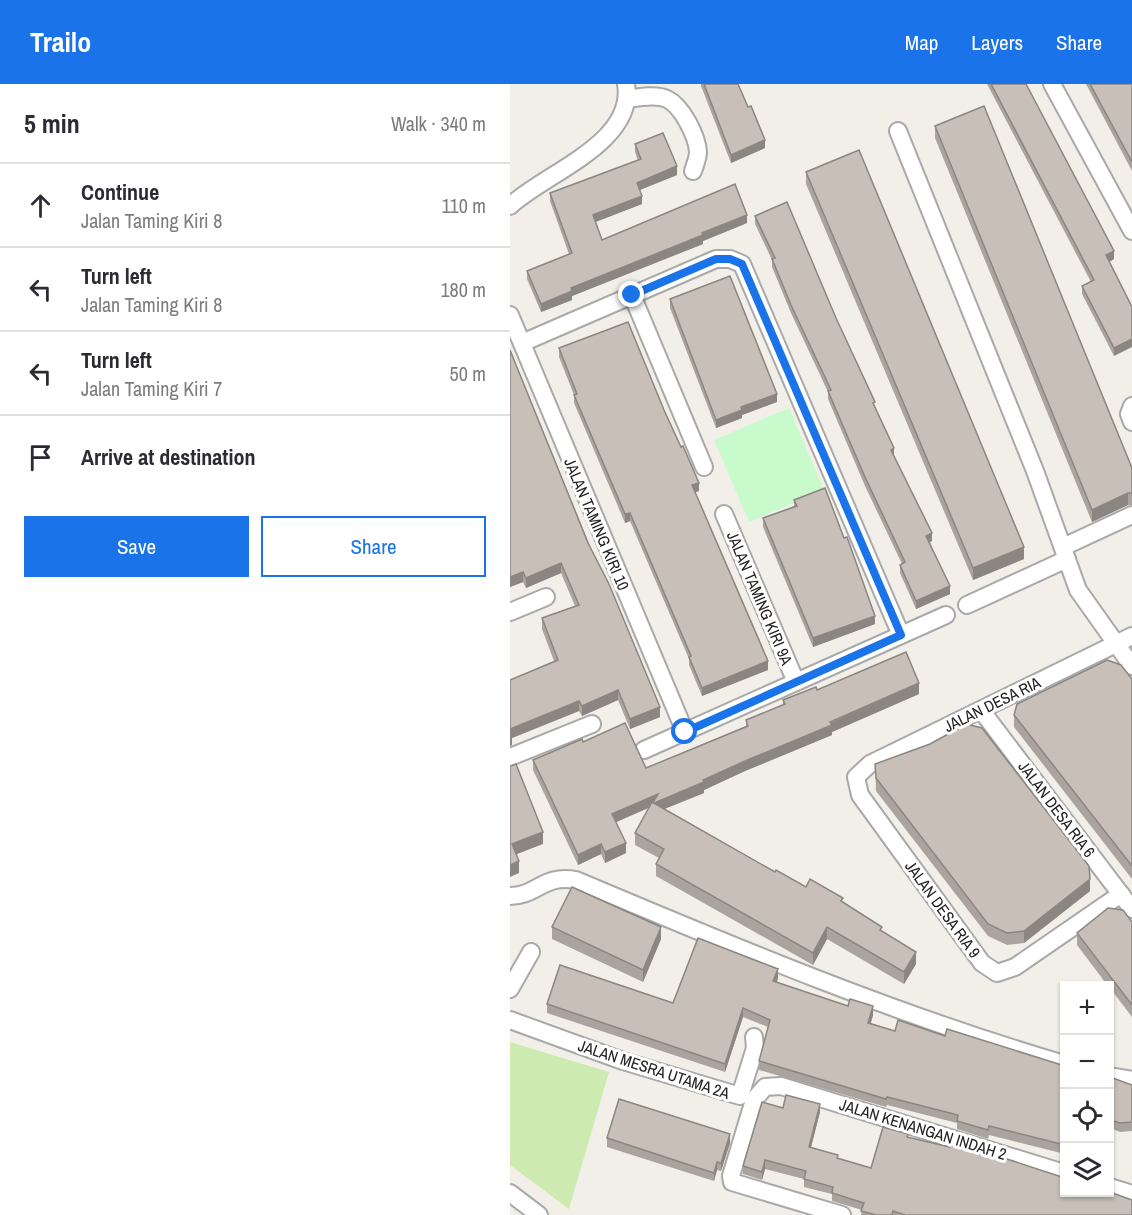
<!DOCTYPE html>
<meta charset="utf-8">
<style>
:root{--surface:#fff;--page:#f2f2f3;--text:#2b2b33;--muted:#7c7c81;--line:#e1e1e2;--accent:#1a73e8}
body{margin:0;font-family:"Archivo Narrow",sans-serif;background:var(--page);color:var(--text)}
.controls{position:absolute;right:18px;bottom:18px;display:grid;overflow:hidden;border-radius:0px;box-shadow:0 2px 4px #0004}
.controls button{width:54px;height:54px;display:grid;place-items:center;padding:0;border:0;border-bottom:2px solid var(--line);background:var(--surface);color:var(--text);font:30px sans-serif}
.stop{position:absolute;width:18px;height:18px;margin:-14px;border:4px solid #1a73e8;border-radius:50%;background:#fff}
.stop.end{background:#1a73e8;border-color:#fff;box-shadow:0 2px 6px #0008}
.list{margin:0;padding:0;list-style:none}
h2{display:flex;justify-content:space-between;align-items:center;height:78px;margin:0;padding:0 24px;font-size:26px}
h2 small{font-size:20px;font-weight:400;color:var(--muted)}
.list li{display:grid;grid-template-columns:39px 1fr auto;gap:18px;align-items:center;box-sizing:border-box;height:84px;padding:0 24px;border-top:2px solid var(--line)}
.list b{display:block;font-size:22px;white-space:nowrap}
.list p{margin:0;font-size:20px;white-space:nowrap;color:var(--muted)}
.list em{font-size:20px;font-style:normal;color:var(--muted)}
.actions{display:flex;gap:12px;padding:18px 24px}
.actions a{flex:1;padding:14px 0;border:2px solid var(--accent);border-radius:0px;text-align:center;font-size:21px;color:var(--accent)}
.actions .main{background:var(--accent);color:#fff}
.icon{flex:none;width:33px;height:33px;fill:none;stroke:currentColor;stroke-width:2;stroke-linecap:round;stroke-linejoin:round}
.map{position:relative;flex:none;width:622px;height:1131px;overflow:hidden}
header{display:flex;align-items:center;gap:36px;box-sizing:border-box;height:84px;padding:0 30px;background:var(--accent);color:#fff}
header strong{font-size:28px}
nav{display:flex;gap:33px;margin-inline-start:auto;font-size:21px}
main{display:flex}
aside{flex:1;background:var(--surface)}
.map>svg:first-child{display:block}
</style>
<header>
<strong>Trailo</strong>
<nav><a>Map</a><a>Layers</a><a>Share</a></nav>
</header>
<main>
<aside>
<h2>5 min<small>Walk · 340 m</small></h2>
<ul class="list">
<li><svg class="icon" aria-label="ahead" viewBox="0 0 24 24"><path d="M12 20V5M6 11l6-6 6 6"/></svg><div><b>Continue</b><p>Jalan Taming Kiri 8</p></div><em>110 m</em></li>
<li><svg class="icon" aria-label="left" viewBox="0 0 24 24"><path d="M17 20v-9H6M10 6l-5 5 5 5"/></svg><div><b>Turn left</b><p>Jalan Taming Kiri 8</p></div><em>180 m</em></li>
<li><svg class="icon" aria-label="left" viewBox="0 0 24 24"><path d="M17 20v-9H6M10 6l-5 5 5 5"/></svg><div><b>Turn left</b><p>Jalan Taming Kiri 7</p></div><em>50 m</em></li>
<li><svg class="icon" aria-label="arrive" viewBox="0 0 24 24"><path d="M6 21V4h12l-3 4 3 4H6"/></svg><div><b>Arrive at destination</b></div></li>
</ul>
<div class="actions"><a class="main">Save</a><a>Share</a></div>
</aside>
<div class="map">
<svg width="622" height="1131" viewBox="0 0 622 1131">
<rect width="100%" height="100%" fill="#f2efe9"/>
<polygon fill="#cdebb0" points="0,958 99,988 59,1125 0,1081"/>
<polygon fill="#c8facc" points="279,324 314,406 239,438 204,356"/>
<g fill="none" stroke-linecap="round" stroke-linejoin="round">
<defs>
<g id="minor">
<polyline points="542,0 622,147"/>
<path d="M 118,15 C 130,13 146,10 157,15 C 172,22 187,52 188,68 C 188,74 185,81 183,87"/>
<polyline points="388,47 525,387 568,506 622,582"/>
<path d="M 0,122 C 35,89 126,59 116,0"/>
<polyline points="122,211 194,383"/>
<polyline points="0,231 175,648"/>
<polyline points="12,259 206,175 220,175 232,180 391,551"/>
<polyline points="622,322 619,330 622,338"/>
<polyline points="214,430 286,598"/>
<polyline points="553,463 622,431"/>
<polyline points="457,521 557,475"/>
<polyline points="0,528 36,513"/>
<polyline points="471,626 622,825"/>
<polyline points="134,666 436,531"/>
<polyline points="0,673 82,640"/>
<polyline points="611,810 505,883 487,889 472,879 350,711 346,693 360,680 622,552"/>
<path d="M 0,812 C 27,812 33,790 66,796 C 227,864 387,931 554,980"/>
<polyline points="0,905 21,868"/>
<polyline points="0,936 113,977 230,1012 245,964 244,953"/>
<polyline points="600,992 622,996"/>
<polyline points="600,1103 622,1110"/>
<polyline points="0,1109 29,1131"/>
<polyline points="332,1131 222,1098 221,1092 244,1016 255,1003 271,1002 554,1089"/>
</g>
</defs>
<use href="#minor" stroke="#a9a9a9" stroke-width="20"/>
<use href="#minor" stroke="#fff" stroke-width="16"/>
</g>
<g fill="#aba49e">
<polygon points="191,0 228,0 255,64 221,79 191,2"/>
<polygon points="477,0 516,0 604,175 599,178 622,223 604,272 572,210 572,202 581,198"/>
<polygon points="576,0 622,0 622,87"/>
<polygon points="425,42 622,384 622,421 618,421 582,438 425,54"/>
<polygon points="125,60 167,91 130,106 132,120 85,138 92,156 237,139 193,157 193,160 62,212 62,216 31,228 17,195 17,187 59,170 40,117 40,109 128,77 125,68"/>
<polygon points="296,88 514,475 463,496 296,100"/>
<polygon points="245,132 326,234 365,324 384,373 422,457 420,458 440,510 406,525 390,489 390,481 392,480 355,402 318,315 318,308 281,229 262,183 262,176 245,140"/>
<polygon points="160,215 267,318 232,331 232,334 206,344 160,224"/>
<polygon points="49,264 154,326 189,407 185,408 258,586 192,612 179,581 179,575 120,437 115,439 64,319 64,311 49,273"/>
<polygon points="0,266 150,633 120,645 108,616 72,632 69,627 2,654 2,661 0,596 44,577 32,545 32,534 65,522 51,489 16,504 13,498 0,503"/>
<polygon points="284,416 365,540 303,563 253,443 253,434 284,422"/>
<polygon points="622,595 622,795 504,643 504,631"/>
<polygon points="307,606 409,610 322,648 322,651 235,687 194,706 194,709 154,725 265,788 296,803 333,819 372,848 406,880 394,900 317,855 303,881 146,792 146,780 149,774 125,761 125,749 139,724 106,738 116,769 95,779 91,770 68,781 23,686 23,676 73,658 136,684 236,642 236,636 273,621 273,616"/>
<polygon points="365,680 580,807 514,859 497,861 478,852 366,707"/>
<polygon points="622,838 622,933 600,904 600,902 598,902 567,861 567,849"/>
<polygon points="42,843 151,855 133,898 42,855"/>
<polygon points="268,894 267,898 363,931 361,939 385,947 435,952 555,982 555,1070 479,1051 478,1055 447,1045 447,1039 377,1021 376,1023 249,986 249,977 258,943 233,933 215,988 37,929 37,920 163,919"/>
<polygon points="600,993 622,1001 622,1047 610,1048 600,1044"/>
<polygon points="273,1024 310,1028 301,1063 328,1074 361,1084 398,1053 622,1131 351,1131 352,1126 322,1117 322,1110 294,1103 294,1095 255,1085 252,1096 233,1090 233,1082"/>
<polygon points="97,1054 220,1059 211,1087 207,1086 204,1097 97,1063"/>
</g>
<g fill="#8b8681">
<polygon points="255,56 255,64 221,79 221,71"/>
<polygon points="167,82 167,91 127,107 127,99"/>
<polygon points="132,112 132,120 83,139 83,131"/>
<polygon points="237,131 237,139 193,157 193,160 62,212 62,216 31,228 31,220 61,204"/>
<polygon points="604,167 604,175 596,180 596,171"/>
<polygon points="622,255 622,263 604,272 604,264"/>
<polygon points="267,310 267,318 232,331 232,334 206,344 206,336 231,323"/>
<polygon points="384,364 384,373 381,374 381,366"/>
<polygon points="189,399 189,407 182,409 182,401"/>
<polygon points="618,409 618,421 582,438 582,426"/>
<polygon points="120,429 120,437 115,439 115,430"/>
<polygon points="422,449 422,457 416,460 416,452"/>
<polygon points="514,463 514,475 463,496 463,484"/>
<polygon points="51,479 51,489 16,504 16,494"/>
<polygon points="13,488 13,498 0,503 0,493"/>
<polygon points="440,502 440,510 406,525 406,517"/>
<polygon points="365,532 365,540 303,563 303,554"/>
<polygon points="258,577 258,586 192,612 192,604"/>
<polygon points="409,599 409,610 322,648 322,651 235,687 194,706 194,709 142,730 142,722 102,740 102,730 148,710 193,696"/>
<polygon points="108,606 108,616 72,632 72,622"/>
<polygon points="69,617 69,627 2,654 2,661 0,662 0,645"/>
<polygon points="150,623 150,633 120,645 120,635"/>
<polygon points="33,748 33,760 2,772 2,760"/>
<polygon points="116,759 116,769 95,779 95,768"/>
<polygon points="91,760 91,770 68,781 68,771"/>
<polygon points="9,777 9,789 0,793 0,781"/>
<polygon points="580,795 580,807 514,859 514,847"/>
<polygon points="151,843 151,855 133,898 133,886"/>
<polygon points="317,843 317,855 303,881 303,869"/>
<polygon points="406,868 406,880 394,900 394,888"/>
<polygon points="268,885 268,894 263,906 263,897"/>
<polygon points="363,922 363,931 358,947 358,939"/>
<polygon points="233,924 233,933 215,988 215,980"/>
<polygon points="310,1020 310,1028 299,1071 299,1063"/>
<polygon points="220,1050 220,1059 211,1087 211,1079"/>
<polygon points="255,1076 255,1085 252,1096 252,1088"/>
<polygon points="207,1078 207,1086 204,1097 204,1089"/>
</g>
<g fill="#c7bfb8" stroke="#8b8681" stroke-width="1.5">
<polygon points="194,0 228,0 238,23 241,22 255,56 221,71"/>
<polygon points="481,0 516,0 604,167 596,171 622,223 622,255 604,264 572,202 584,196"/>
<polygon points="580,0 622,0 622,78"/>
<polygon points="474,22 622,384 622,409 618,409 582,426 425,42"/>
<polygon points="153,49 167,82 127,99 132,112 83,131 92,156 225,100 237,131 192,149 193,151 61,204 62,207 31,220 17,187 62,169 40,109 131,75 125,60"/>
<polygon points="349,66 514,463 463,484 296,88"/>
<polygon points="277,118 326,234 365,318 363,319 384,364 381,366 422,449 416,452 440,502 406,517 390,481 395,478 355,393 318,307 321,306 281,221 262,175 265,174 245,132"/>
<polygon points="220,192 267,310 231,323 232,326 206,336 160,215"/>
<polygon points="118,238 154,326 171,363 173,362 189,399 182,401 258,577 192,604 179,573 181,572 120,429 115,430 64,311 67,310 49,264"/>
<polygon points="0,266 78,459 99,500 150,623 120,635 108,606 72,622 69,617 0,645 0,596 48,576 32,534 69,521 51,479 16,494 13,488 0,493"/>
<polygon points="315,404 334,454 337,453 365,532 303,554 253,434 287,422 284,416"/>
<polygon points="396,568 409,599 320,638 322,641 235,677 193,696 194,698 142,720 148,710 102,730 116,759 95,768 91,760 68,771 23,676 72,655 73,658 115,639 136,684 238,642 236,636 275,620 273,616 306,603 307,606"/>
<polygon points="597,576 611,581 622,595 622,782 504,631 507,620"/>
<polygon points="456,640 472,644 579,782 580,795 514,847 497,849 478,840 366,694 365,680 420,660"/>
<polygon points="6,680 33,748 2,760 9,777 0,781 0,682"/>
<polygon points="142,718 265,788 266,786 296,803 300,795 333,814 331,817 372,843 370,846 406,868 394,888 317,843 303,869 146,780 154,765 125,749"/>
<polygon points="62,803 151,843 133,886 42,843"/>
<polygon points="598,824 613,826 622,838 622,921 567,849"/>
<polygon points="188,854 268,885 263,897 338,922 340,915 363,922 358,939 385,947 388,936 435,952 437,945 555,982 555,1061 479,1042 478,1046 447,1037 448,1031 377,1013 376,1015 249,977 260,936 233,924 215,980 37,920 50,881 163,919"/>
<polygon points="600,993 622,1001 622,1038 610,1039 600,1036"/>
<polygon points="276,1011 310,1020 299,1063 328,1071 327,1074 361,1084 373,1043 398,1050 397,1053 440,1063 442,1057 555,1094 555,1108 600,1108 622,1116 622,1131 395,1131 383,1127 382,1131 366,1131 351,1127 354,1119 322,1109 323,1103 294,1095 296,1087 255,1076 252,1088 233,1082 252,1018 273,1024"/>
<polygon points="109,1015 220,1050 211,1079 207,1078 204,1089 97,1054"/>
</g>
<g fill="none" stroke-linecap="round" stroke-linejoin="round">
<polyline stroke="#1a73e8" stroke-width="8" points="122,211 206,175 220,175 232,180 391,551 175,648"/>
</g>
<g text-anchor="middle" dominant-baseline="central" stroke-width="6" stroke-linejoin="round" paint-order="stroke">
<g font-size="16" fill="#222" stroke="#fff">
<text transform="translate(87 440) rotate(67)">JALAN TAMING KIRI 10</text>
<text transform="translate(250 514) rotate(67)">JALAN TAMING KIRI 9A</text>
<text transform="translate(482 620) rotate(-26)">JALAN DESA RIA</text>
<text transform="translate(547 725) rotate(53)">JALAN DESA RIA 6</text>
<text transform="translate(433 825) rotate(54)">JALAN DESA RIA 9</text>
<text transform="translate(144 985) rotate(18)">JALAN MESRA UTAMA 2A</text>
<text transform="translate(413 1045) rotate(17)">JALAN KENANGAN INDAH 2</text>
</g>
</g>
</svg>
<div class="controls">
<button>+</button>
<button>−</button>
<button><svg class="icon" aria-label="locate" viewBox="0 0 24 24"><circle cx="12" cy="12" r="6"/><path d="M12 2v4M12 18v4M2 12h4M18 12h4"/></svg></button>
<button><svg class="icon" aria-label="layers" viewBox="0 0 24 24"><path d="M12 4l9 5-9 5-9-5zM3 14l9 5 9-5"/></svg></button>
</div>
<div class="stop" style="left:175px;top:648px"></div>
<div class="stop end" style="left:122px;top:211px"></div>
</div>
</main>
